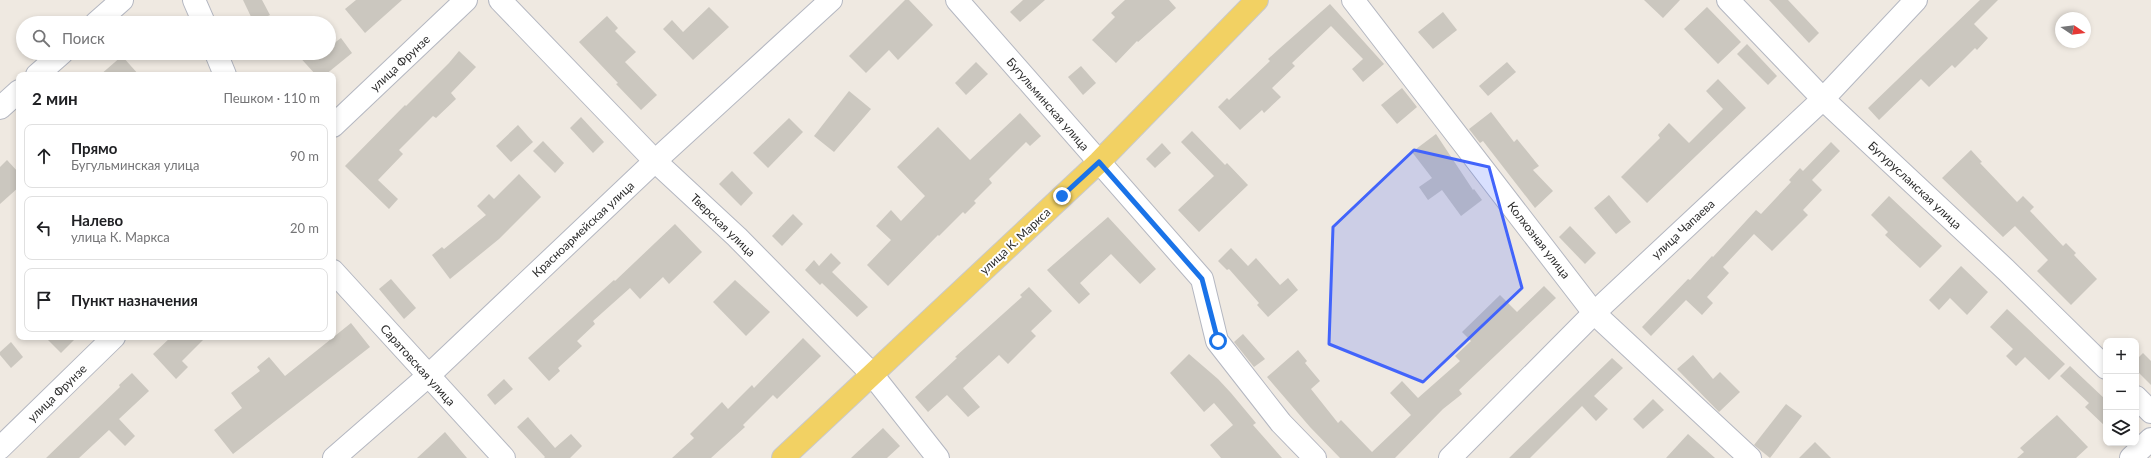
<!DOCTYPE html>
<html lang="ru">
<meta charset="utf-8">
<style>
:root{--surface:#fff;--page:#f2f2f2;--text:#202124;--muted:#757577;--line:#e0e0e0}
body{margin:0;font-family:Lato,sans-serif;background:var(--page);color:var(--text)}
.controls{position:absolute;right:12px;bottom:12px;display:grid;overflow:hidden;border-radius:8px;box-shadow:0 2px 6px #0003}
.controls button{width:36px;height:36px;display:grid;place-items:center;padding:0;border:0;border-bottom:1px solid var(--line);background:var(--surface);color:var(--text);font:20px sans-serif}
.compass{position:absolute;left:2055px;top:12px;width:36px;height:36px;border-radius:50%;background:var(--surface);box-shadow:0 2px 6px #0003;rotate:103deg}
.stop{position:absolute;width:12px;height:12px;margin:-9px;border:3px solid #1a73e8;border-radius:50%;background:#fff}
.stop.end{background:#1a73e8;border-color:#fff;box-shadow:0 1px 4px #0008}
.list{margin:0;padding:0;list-style:none}
h2{display:flex;justify-content:space-between;align-items:center;height:52px;margin:0;padding:0 16px;font-size:17px}
h2 small{font-size:13px;font-weight:400;color:var(--muted)}
.list li{display:grid;grid-template-columns:26px 1fr auto;gap:12px;align-items:center;box-sizing:border-box;height:64px;margin:0 8px 8px;padding:0 8px;border:1px solid var(--line);border-radius:8px}
.list b{display:block;font-size:15px;white-space:nowrap}
.list p{margin:0;font-size:13px;white-space:nowrap;color:var(--muted)}
.list em{font-size:13px;font-style:normal;color:var(--muted)}
.icon{flex:none;width:22px;height:22px;fill:none;stroke:currentColor;stroke-width:2;stroke-linecap:round;stroke-linejoin:round}
.map{position:relative;flex:none;width:2151px;height:458px;overflow:hidden}
.search{position:absolute;background:var(--surface);box-shadow:0 2px 6px #0003;left:16px;top:16px;width:320px;height:44px;display:flex;align-items:center;gap:10px;box-sizing:border-box;padding:0 14px;border-radius:22px;color:var(--muted);font-size:15px}
.panel{position:absolute;background:var(--surface);box-shadow:0 2px 6px #0003;left:16px;top:72px;width:320px;height:268px;border-radius:8px}
.map>svg:first-child{display:block}
</style>
<div class="map">
<svg width="2151" height="458" viewBox="0 0 2151 458">
<rect width="100%" height="100%" fill="#efe9e1"/>
<g fill="#cbc7bf">
<polygon points="243,0 262,0 270,15 254,23"/>
<polygon points="356,0 402,0 365,33 345,9"/>
<polygon points="905,0 909,0 933,25 898,60 889,50 866,73 849,56"/>
<polygon points="1023,0 1045,0 1020,22 1010,12"/>
<polygon points="1125,0 1169,0 1176,8 1138,42 1137,41 1116,63 1092,40 1115,17 1111,13"/>
<polygon points="1644,0 1680,0 1663,18"/>
<polygon points="1769,0 1788,0 1819,33 1809,43"/>
<polygon points="1980,0 1998,0 1974,24 1988,38 1977,50 1975,48 1955,68 1952,65 1929,87 1921,79 1879,120 1868,108"/>
<polygon points="1330,4 1384,64 1363,82 1352,69 1363,59 1331,26 1292,63 1295,66 1272,88 1281,97 1264,113 1262,110 1240,130 1218,107 1227,98 1229,100 1270,61 1268,59 1279,49"/>
<polygon points="709,7 729,27 693,60 663,29 672,20 683,32"/>
<polygon points="1707,7 1741,42 1718,64 1684,29"/>
<polygon points="1443,12 1457,30 1433,49 1418,32"/>
<polygon points="607,16 618,28 615,31 636,52 625,62 657,95 641,110 616,84 618,83 579,42"/>
<polygon points="341,38 352,53 325,75 316,75 296,53 329,53 329,47"/>
<polygon points="1747,44 1777,76 1768,85 1737,54"/>
<polygon points="459,51 476,67 451,93 456,99 436,118 433,116 399,150 403,154 378,180 398,199 389,209 345,166 405,105 406,106 449,63"/>
<polygon points="122,56 139,75 100,75"/>
<polygon points="976,62 988,74 966,95 955,83"/>
<polygon points="1507,62 1516,72 1488,96 1479,86"/>
<polygon points="1081,66 1096,83 1083,95 1068,77"/>
<polygon points="1718,79 1746,108 1647,203 1621,177 1660,138 1658,135 1669,123 1689,143 1723,109 1706,91"/>
<polygon points="1402,88 1417,107 1397,124 1381,105"/>
<polygon points="849,91 871,109 834,152 814,136"/>
<polygon points="1491,112 1514,142 1517,139 1539,166 1533,170 1553,191 1535,208 1483,141 1480,143 1469,129"/>
<polygon points="1020,113 1041,136 1030,146 1026,142 989,179 992,183 974,201 976,203 965,214 963,212 939,236 938,235 888,286 867,265 891,240 876,226 891,210 901,221 925,196 897,167 938,127 970,160"/>
<polygon points="581,117 604,142 593,153 570,128"/>
<polygon points="789,118 803,132 768,168 753,153"/>
<polygon points="518,125 533,142 511,162 496,146"/>
<polygon points="1192,131 1225,165 1227,163 1248,185 1199,232 1178,210 1214,176 1181,142"/>
<polygon points="1436,134 1473,190 1474,189 1482,200 1461,216 1442,190 1428,200 1419,187 1432,178 1412,152"/>
<polygon points="543,141 564,163 555,173 533,151"/>
<polygon points="1831,142 1840,151 1812,180 1822,190 1803,210 1808,215 1772,251 1754,234 1723,267 1729,273 1707,297 1713,303 1702,315 1686,300 1651,336 1642,327 1688,279 1690,280 1712,256 1713,257 1756,210 1761,214 1791,182 1789,180 1800,168 1803,171"/>
<polygon points="1162,143 1171,153 1155,168 1146,159"/>
<polygon points="1971,150 1982,162 1980,163 2017,202 2023,196 2034,207 2030,211 2063,246 2066,243 2076,253 2074,255 2097,279 2071,305 2037,271 2048,260 2015,226 2003,237 1942,178"/>
<polygon points="7,160 19,173 19,187 0,204 0,167"/>
<polygon points="732,171 753,193 741,206 719,184"/>
<polygon points="519,174 541,197 499,239 450,279 432,255 442,247 444,249 486,215 477,206 489,194 494,199"/>
<polygon points="1609,195 1631,222 1616,234 1594,208"/>
<polygon points="1889,196 1942,246 1920,268 1885,235 1888,232 1871,215"/>
<polygon points="793,214 803,224 782,246 772,236"/>
<polygon points="1108,217 1156,269 1140,284 1111,254 1080,283 1090,294 1079,304 1047,270"/>
<polygon points="675,224 702,252 669,284 663,277 640,299 630,288 593,321 595,324 577,341 582,346 558,368 560,371 549,381 528,358 614,280 615,281"/>
<polygon points="1570,226 1596,253 1585,264 1559,237"/>
<polygon points="1231,248 1248,266 1256,258 1280,285 1288,278 1298,290 1268,317 1257,305 1259,303 1229,269 1227,270 1218,261"/>
<polygon points="831,253 841,263 832,272 868,307 857,317 822,283 820,285 805,270 814,260 819,266"/>
<polygon points="1961,266 1988,292 1967,315 1950,298 1939,310 1929,300"/>
<polygon points="391,279 416,308 404,319 379,289"/>
<polygon points="735,280 770,312 746,336 713,302"/>
<polygon points="1544,286 1556,298 1459,390 1462,394 1443,409 1395,458 1340,458 1310,427 1267,377 1298,350 1307,361 1305,363 1320,381 1311,389 1338,423 1341,420 1372,452 1411,415 1390,393 1402,381 1418,398 1460,361 1455,356 1471,341 1462,332 1500,295 1517,312"/>
<polygon points="1029,287 1052,311 1031,331 1036,336 1008,364 999,355 963,388 980,407 968,417 947,395 928,412 915,397 957,358 955,357 1022,297 1020,295"/>
<polygon points="2007,309 2065,364 2049,380 2025,357 2016,366 2006,356 2013,349 1990,327"/>
<polygon points="351,323 370,347 233,454 214,430 242,408 231,393 260,371 257,367 269,357 285,376"/>
<polygon points="1243,334 1265,359 1254,367 1234,342"/>
<polygon points="45,337 77,337 61,353"/>
<polygon points="171,337 206,337 182,361 188,367 176,379 153,354"/>
<polygon points="803,338 821,356 777,399 773,395 743,425 745,427 711,458 672,458 694,438 690,434 722,402 728,409 752,385 754,388"/>
<polygon points="11,342 23,357 11,368 0,355 0,352"/>
<polygon points="2143,353 2151,361 2151,385 2136,370 2136,360"/>
<polygon points="1189,354 1218,379 1231,393 1256,423 1253,425 1282,458 1221,458 1210,445 1233,425 1214,403 1204,412 1170,373"/>
<polygon points="1693,355 1713,379 1720,372 1740,392 1719,412 1677,369"/>
<polygon points="1612,358 1623,368 1594,396 1608,409 1596,421 1582,406 1530,458 1509,458"/>
<polygon points="2070,366 2106,400 2106,427 2085,407 2089,403 2060,376"/>
<polygon points="132,373 149,391 119,419 135,436 125,446 109,430 79,458 46,458 120,387 119,385"/>
<polygon points="504,379 513,389 495,405 487,395"/>
<polygon points="1653,399 1664,410 1643,429 1633,419"/>
<polygon points="1786,404 1802,416 1770,458 1754,445"/>
<polygon points="2057,415 2088,447 2076,458 2017,458 2024,452 2020,448"/>
<polygon points="528,417 555,448 571,434 582,446 570,458 544,458 545,457 517,427"/>
<polygon points="883,428 900,446 887,458 851,458"/>
<polygon points="445,432 467,458 417,458 428,448"/>
<polygon points="1688,434 1715,458 1666,458"/>
<polygon points="1815,442 1831,458 1799,458"/>
</g>
<g fill="none" stroke-linecap="round" stroke-linejoin="round">
<defs>
<g id="minor">
<polyline points="194,0 204,23"/>
<polyline points="500,0 655,161 737,237 871,373 938,458"/>
<polyline points="957,0 1202,279 1217,341 1281,423 1315,458"/>
<polyline points="1353,0 1594,313 1750,458"/>
<polyline points="1728,0 1823,99 2006,270 2106,368"/>
<polyline points="96,23 122,0"/>
<polyline points="216,53 225,75"/>
<polyline points="37,75 62,53"/>
<polyline points="0,108 19,91"/>
<polyline points="333,126 466,0"/>
<polyline points="333,271 504,458"/>
<polyline points="2136,397 2151,412"/>
<polyline points="0,448 114,337"/>
<polyline points="334,458 428,376 655,161 831,0"/>
<polyline points="1450,458 1594,313 1823,99 1916,0"/>
<polyline points="2131,458 2151,439"/>
</g>
<polyline id="major" points="783,458 1099,162 1257,0"/>
</defs>
<use href="#minor" stroke="#b4b7c1" stroke-width="24"/>
<use href="#major" stroke="#c9c9c9" stroke-width="24"/>
<use href="#minor" stroke="#fff" stroke-width="22"/>
<use href="#major" stroke="#f2d163" stroke-width="22"/>
</g>
<g fill="none" stroke-linecap="round" stroke-linejoin="round">
<polyline stroke="#1a73e8" stroke-width="5" points="1062,196 1099,162 1202,279 1218,341"/>
</g>
<path fill="#4264fb" fill-opacity="0.2" stroke="#4264fb" stroke-width="3" stroke-linejoin="round" d="M 1414,150 L 1489,167 L 1522,288 L 1423,382 L 1329,344 L 1333,227 Z"/>
<g text-anchor="middle" dominant-baseline="central" stroke-width="4" stroke-linejoin="round" paint-order="stroke">
<g font-size="12" fill="#2e2e2e" stroke="#fff">
<text transform="translate(400 63) rotate(-43)">улица Фрунзе</text>
<text transform="translate(1048 104) rotate(49)">Бугульминская улица</text>
<text transform="translate(1915 185) rotate(43)">Бугурусланская улица</text>
<text transform="translate(723 225) rotate(44)">Тверская улица</text>
<text transform="translate(583 229) rotate(-43)">Красноармейская улица</text>
<text transform="translate(1683 229) rotate(-43)">улица Чапаева</text>
<text transform="translate(1539 240) rotate(52)">Колхозная улица</text>
<text transform="translate(1015 241) rotate(-43)">улица К. Маркса</text>
<text transform="translate(418 365) rotate(48)">Саратовская улица</text>
<text transform="translate(57 393) rotate(-44)">улица Фрунзе</text>
</g>
</g>
</svg>
<div class="controls">
<button>+</button>
<button>−</button>
<button><svg class="icon" aria-label="layers" viewBox="0 0 24 24"><path d="M12 4l9 5-9 5-9-5zM3 14l9 5 9-5"/></svg></button>
</div>
<svg class="compass" viewBox="-18 -18 36 36"><path d="M0-13l5 13h-10z" fill="#e53935"/><path d="M0 13l5-13h-10z" fill="#757577"/></svg>
<div class="stop" style="left:1218px;top:341px"></div>
<div class="stop end" style="left:1062px;top:196px"></div>
<div class="search"><svg class="icon" aria-label="search" viewBox="0 0 24 24"><circle cx="10" cy="10" r="6"/><path d="M15 15l6 6"/></svg>Поиск</div>
<section class="panel">
<h2>2 мин<small>Пешком · 110 m</small></h2>
<ul class="list">
<li><svg class="icon" aria-label="ahead" viewBox="0 0 24 24"><path d="M12 20V5M6 11l6-6 6 6"/></svg><div><b>Прямо</b><p>Бугульминская улица</p></div><em>90 m</em></li>
<li><svg class="icon" aria-label="left" viewBox="0 0 24 24"><path d="M17 20v-9H6M10 6l-5 5 5 5"/></svg><div><b>Налево</b><p>улица К. Маркса</p></div><em>20 m</em></li>
<li><svg class="icon" aria-label="arrive" viewBox="0 0 24 24"><path d="M6 21V4h12l-3 4 3 4H6"/></svg><div><b>Пункт назначения</b></div></li>
</ul>
</section>
</div>
